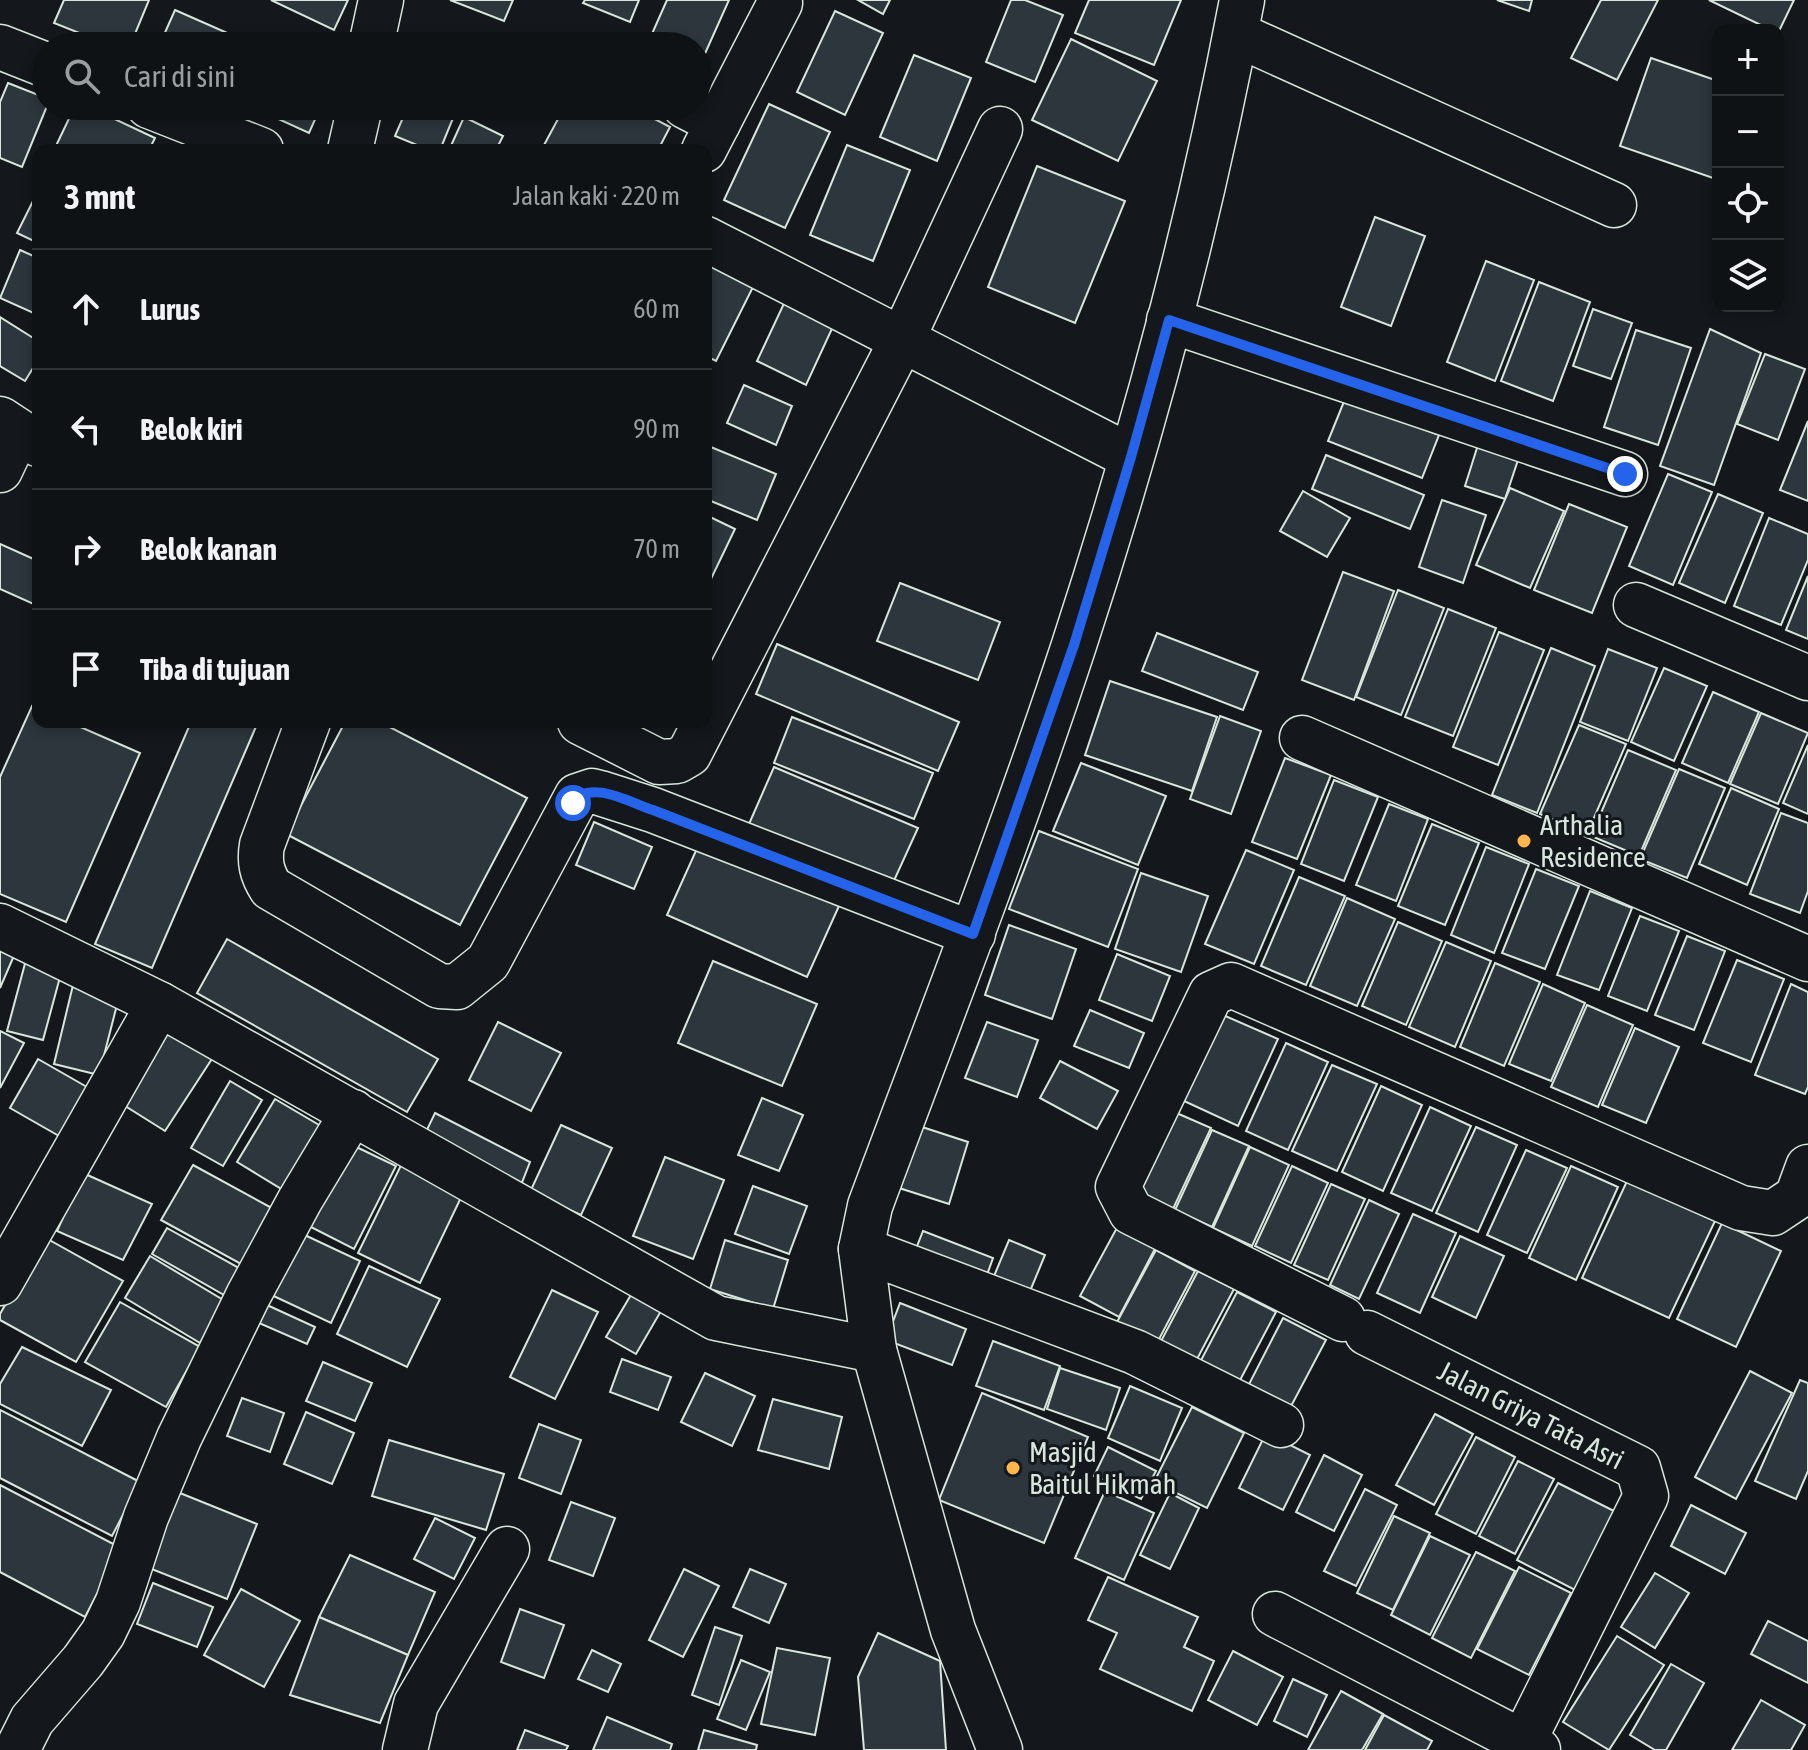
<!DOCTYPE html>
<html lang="id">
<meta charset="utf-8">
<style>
:root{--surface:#0f1215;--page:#1d2022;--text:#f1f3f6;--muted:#9b9ea0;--line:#2f3234}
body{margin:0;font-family:"Asap Condensed",sans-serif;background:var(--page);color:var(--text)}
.controls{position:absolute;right:24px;top:24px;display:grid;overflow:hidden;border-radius:16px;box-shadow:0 4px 12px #0003}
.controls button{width:72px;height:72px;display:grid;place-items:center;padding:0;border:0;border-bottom:2px solid var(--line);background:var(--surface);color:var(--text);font:40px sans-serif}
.stop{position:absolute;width:24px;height:24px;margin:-18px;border:6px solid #2563eb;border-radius:50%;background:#fff}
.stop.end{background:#2563eb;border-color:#fff;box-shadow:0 2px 8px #0008}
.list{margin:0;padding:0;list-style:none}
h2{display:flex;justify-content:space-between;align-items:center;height:104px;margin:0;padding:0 32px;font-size:34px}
h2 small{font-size:26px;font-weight:400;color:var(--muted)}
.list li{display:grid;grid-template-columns:52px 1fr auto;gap:24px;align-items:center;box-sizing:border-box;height:120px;padding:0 32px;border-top:2px solid var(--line)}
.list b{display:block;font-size:30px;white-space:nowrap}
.list em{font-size:26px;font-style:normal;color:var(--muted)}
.icon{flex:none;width:44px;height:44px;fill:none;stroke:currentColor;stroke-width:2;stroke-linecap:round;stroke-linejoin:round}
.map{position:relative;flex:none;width:1808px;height:1750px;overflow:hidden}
.search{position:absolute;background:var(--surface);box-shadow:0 4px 12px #0003;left:32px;top:32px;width:680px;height:88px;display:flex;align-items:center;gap:20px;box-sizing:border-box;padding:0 28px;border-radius:44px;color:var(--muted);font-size:30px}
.panel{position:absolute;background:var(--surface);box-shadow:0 4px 12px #0003;left:32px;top:144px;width:680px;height:584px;border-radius:16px}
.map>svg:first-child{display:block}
</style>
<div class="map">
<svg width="1808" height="1750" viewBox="0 0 1808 1750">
<rect width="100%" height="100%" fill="#14181c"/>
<g fill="#2c363c" stroke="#d8e6dc" stroke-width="2">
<polygon points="64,0 149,0 130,46 112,46 54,23"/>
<polygon points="271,0 348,0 334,30"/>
<polygon points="450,0 513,0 504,21"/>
<polygon points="585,0 639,0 630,22 583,3"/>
<polygon points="667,0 729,0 699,67 698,46 647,45"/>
<polygon points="858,0 890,0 883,14"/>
<polygon points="1011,0 1025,0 1063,15 1035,82 986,62"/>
<polygon points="1089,0 1181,0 1154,65 1075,33"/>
<polygon points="1497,0 1532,0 1529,11"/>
<polygon points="1601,0 1658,0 1617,80 1571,58"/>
<polygon points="1709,0 1794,0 1778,33 1778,30 1771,30"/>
<polygon points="175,10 241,39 238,46 159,46"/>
<polygon points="835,11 883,33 845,115 797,92"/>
<polygon points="449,36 496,44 496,46 448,46"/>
<polygon points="1071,39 1157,81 1118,161 1032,120"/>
<polygon points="914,55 971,78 937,161 880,137"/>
<polygon points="1651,58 1718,81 1718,164 1713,178 1620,146"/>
<polygon points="8,83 46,98 47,106 22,167 0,158 0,102"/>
<polygon points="769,104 830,132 785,228 724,200"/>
<polygon points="75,106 87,106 155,138 149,150 54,150"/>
<polygon points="250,106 321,106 309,133"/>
<polygon points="408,106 458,106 440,150 429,150 395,136"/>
<polygon points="565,106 630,106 670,127 658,150 553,150 544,145"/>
<polygon points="464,117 503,136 496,150 449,150"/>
<polygon points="847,145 910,170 873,261 810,235"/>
<polygon points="1037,166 1125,201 1075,323 988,287"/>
<polygon points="36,195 38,196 38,243 17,233"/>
<polygon points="1375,217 1425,236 1391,326 1341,307"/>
<polygon points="20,250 38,258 38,315 0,298"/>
<polygon points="706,257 756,281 716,361 706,356"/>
<polygon points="1486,261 1534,280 1495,381 1447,362"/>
<polygon points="1539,282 1590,302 1553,401 1501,381"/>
<polygon points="787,297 836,320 806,385 757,361"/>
<polygon points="1593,309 1632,323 1611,379 1573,366"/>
<polygon points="0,317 38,341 38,360 25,381 0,366"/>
<polygon points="1710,329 1761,353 1714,485 1660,466"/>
<polygon points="1636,330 1691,348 1658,445 1604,427"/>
<polygon points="1765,354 1805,369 1778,440 1737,424"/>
<polygon points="744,385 792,406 776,445 727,423"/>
<polygon points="1345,399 1439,435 1422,478 1328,441"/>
<polygon points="1808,421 1808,501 1780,490"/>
<polygon points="1482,432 1523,445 1505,499 1465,486"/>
<polygon points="706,445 776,474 757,520 706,499"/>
<polygon points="1326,455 1424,495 1410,529 1312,489"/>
<polygon points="1668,474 1712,492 1673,585 1629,566"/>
<polygon points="1510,488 1564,511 1530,588 1476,565"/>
<polygon points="1303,491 1350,518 1327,557 1280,531"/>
<polygon points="1718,494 1763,513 1725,603 1679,583"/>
<polygon points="1442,500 1486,515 1463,583 1419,567"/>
<polygon points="1569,504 1627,527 1592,613 1534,590"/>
<polygon points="706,515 735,529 710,581 706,579"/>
<polygon points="1769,518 1808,534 1808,560 1781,625 1734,606"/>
<polygon points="0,544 38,561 38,606 0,589"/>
<polygon points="1343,572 1394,591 1354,700 1302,680"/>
<polygon points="1808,576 1808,639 1786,630"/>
<polygon points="900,583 1000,622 978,680 877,641"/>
<polygon points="1398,590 1444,608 1401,715 1356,697"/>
<polygon points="1448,609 1496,628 1453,736 1405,717"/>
<polygon points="1499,632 1544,650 1498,765 1453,747"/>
<polygon points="1157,633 1258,672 1243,710 1142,671"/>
<polygon points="777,644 959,722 938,771 756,694"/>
<polygon points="1551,648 1595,666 1537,813 1492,795"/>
<polygon points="1608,649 1657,668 1628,741 1580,722"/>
<polygon points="1664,668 1707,686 1674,761 1631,742"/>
<polygon points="1110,681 1217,717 1192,791 1085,755"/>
<polygon points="1713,692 1759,712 1728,783 1682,763"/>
<polygon points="32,706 38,709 38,722 69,722 140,753 66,922 0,894 0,777"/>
<polygon points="1761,713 1808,733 1778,804 1730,784"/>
<polygon points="1220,716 1261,731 1231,814 1190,799"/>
<polygon points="792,717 933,773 914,819 774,763"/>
<polygon points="191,722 258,722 152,968 95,944"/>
<polygon points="345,722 380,722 527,798 460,925 286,834"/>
<polygon points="1579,725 1626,744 1587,834 1540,814"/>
<polygon points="1808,745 1808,814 1783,803"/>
<polygon points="1628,750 1676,770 1639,856 1591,836"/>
<polygon points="1285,758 1331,775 1297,859 1252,842"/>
<polygon points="1081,763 1166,796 1138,865 1053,831"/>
<polygon points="774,767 918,828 892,885 749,824"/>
<polygon points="1679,769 1725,788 1687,878 1640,859"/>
<polygon points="1334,780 1378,797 1344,881 1301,864"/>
<polygon points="1731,788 1779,809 1747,885 1699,864"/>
<polygon points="1389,804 1428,819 1396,901 1356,885"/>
<polygon points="1781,813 1808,823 1808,891 1800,913 1750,894"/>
<polygon points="594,822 652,847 634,889 576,865"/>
<polygon points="1432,824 1479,843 1445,925 1398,906"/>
<polygon points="1039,831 1138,869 1108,947 1009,909"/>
<polygon points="699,844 839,906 807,977 667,915"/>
<polygon points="1486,847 1529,864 1494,953 1451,935"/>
<polygon points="1246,850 1294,870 1254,964 1205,944"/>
<polygon points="1536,869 1579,886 1545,969 1502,953"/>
<polygon points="1141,873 1208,896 1181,972 1115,949"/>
<polygon points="1299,877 1345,896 1306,985 1261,966"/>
<polygon points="1590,891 1632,908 1599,990 1557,975"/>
<polygon points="1347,898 1395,919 1357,1006 1310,986"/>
<polygon points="1640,916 1679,931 1647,1011 1608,996"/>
<polygon points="1398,922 1442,941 1406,1025 1362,1006"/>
<polygon points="1009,925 1076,949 1052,1019 985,995"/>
<polygon points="1687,936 1725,951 1694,1030 1655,1015"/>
<polygon points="0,937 19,944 0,988"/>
<polygon points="227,939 438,1059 407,1112 197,993"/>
<polygon points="1446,942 1491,961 1455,1047 1409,1027"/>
<polygon points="1117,954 1170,976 1152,1021 1099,1000"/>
<polygon points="27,956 63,966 43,1040 7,1031"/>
<polygon points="1737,960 1784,979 1751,1062 1703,1043"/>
<polygon points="713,961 817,1004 782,1086 678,1043"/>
<polygon points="1495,963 1540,982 1504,1066 1460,1047"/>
<polygon points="74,981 120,993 99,1075 54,1064"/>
<polygon points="1543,984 1585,1003 1551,1081 1509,1064"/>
<polygon points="1791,984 1808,992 1808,1087 1805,1094 1755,1075"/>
<polygon points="1587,1005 1633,1025 1598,1107 1551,1087"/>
<polygon points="1090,1010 1144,1033 1129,1068 1074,1046"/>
<polygon points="1223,1015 1278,1039 1238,1126 1184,1101"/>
<polygon points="176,1021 219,1048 165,1131 122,1104"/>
<polygon points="498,1022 561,1053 531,1111 469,1080"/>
<polygon points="987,1022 1038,1040 1017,1097 965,1078"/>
<polygon points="1635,1028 1679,1047 1646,1123 1602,1105"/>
<polygon points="0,1031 24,1043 0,1088"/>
<polygon points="1286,1043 1328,1062 1288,1150 1246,1131"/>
<polygon points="38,1059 87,1087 59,1136 10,1108"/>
<polygon points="1060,1061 1118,1091 1097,1129 1040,1098"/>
<polygon points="1332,1065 1377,1084 1337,1171 1292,1151"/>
<polygon points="230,1081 262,1100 223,1166 191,1148"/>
<polygon points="1381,1086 1422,1105 1383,1191 1342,1172"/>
<polygon points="762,1098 803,1115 779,1171 738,1155"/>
<polygon points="275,1099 331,1132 293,1196 237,1162"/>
<polygon points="1430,1107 1471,1126 1432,1211 1391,1193"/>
<polygon points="1172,1111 1211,1128 1173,1209 1135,1191"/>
<polygon points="435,1113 530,1162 519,1190 422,1140"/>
<polygon points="561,1125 612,1148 581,1215 530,1192"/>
<polygon points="916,1125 968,1142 949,1204 896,1187"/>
<polygon points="1476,1127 1517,1145 1478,1232 1436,1213"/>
<polygon points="1212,1130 1249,1146 1212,1227 1175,1210"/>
<polygon points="346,1142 396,1166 354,1249 305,1224"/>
<polygon points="1250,1147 1289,1165 1252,1246 1213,1228"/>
<polygon points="1526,1150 1567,1168 1527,1253 1487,1235"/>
<polygon points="407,1153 468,1183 420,1283 358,1253"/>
<polygon points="665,1157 724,1180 693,1259 633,1236"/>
<polygon points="193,1165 281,1213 250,1269 161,1220"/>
<polygon points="1292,1166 1328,1183 1291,1263 1255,1246"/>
<polygon points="1571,1166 1618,1187 1576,1280 1529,1258"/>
<polygon points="83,1173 152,1204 123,1260 57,1231"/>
<polygon points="1627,1181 1715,1221 1669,1318 1582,1278"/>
<polygon points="1331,1184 1365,1199 1328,1280 1294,1265"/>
<polygon points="753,1186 807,1206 789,1254 735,1234"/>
<polygon points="1369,1200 1399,1214 1359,1299 1330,1285"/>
<polygon points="1413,1214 1456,1233 1420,1313 1377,1293"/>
<polygon points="1722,1223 1781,1251 1736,1347 1677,1319"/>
<polygon points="1119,1224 1157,1245 1119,1317 1080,1296"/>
<polygon points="167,1228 246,1272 231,1299 152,1254"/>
<polygon points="294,1230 360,1261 331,1323 265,1292"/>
<polygon points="923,1231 993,1258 983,1286 912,1259"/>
<polygon points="1460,1236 1504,1256 1476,1318 1432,1297"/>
<polygon points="44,1237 123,1281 76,1362 0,1320 0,1314"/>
<polygon points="725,1240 788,1260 773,1309 710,1289"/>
<polygon points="1009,1240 1045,1255 1023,1308 987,1293"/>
<polygon points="1156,1250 1195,1271 1157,1343 1117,1322"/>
<polygon points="150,1256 225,1301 200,1343 125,1298"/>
<polygon points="369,1266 440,1299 407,1367 337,1334"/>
<polygon points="1198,1271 1234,1289 1196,1361 1160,1343"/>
<polygon points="638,1283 668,1299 636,1354 606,1337"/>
<polygon points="552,1290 598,1312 555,1399 510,1377"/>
<polygon points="1237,1292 1276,1312 1238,1384 1199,1364"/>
<polygon points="120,1302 200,1347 166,1407 85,1362"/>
<polygon points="900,1303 966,1329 952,1365 886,1340"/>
<polygon points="267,1305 315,1327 307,1344 259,1323"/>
<polygon points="1283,1318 1326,1340 1288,1412 1246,1390"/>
<polygon points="993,1341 1060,1366 1044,1410 976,1386"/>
<polygon points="22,1347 111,1390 82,1446 0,1404 0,1384"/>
<polygon points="622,1359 671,1377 658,1410 610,1392"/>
<polygon points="323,1362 372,1383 355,1421 306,1401"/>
<polygon points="1060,1368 1120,1388 1106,1430 1047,1409"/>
<polygon points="1750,1371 1792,1393 1736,1499 1695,1477"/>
<polygon points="705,1373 755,1396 732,1446 681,1422"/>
<polygon points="1800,1380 1808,1383 1808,1471 1796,1499 1755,1481"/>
<polygon points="1130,1386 1182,1408 1160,1461 1108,1438"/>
<polygon points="982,1393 1088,1437 1044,1543 939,1500"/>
<polygon points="242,1398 284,1413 270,1452 227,1436"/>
<polygon points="773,1399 842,1417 829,1469 758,1450"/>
<polygon points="1192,1407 1244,1433 1207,1508 1154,1482"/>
<polygon points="0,1410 140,1482 112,1536 0,1478"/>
<polygon points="306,1412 354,1433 332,1484 284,1464"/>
<polygon points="1435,1414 1473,1434 1434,1505 1396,1485"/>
<polygon points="539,1424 581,1440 561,1494 519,1478"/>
<polygon points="1266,1433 1310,1455 1283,1510 1239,1488"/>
<polygon points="1476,1437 1515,1457 1476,1534 1436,1514"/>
<polygon points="389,1440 504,1474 486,1530 372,1496"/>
<polygon points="1108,1447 1156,1471 1141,1499 1094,1476"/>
<polygon points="1324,1455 1362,1475 1334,1531 1296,1512"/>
<polygon points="1518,1461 1554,1479 1515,1554 1479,1536"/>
<polygon points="1558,1483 1616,1512 1575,1590 1517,1560"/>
<polygon points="0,1485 121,1548 85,1617 0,1572"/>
<polygon points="170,1489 257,1524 227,1599 139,1564"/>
<polygon points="1365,1489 1397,1505 1356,1586 1324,1571"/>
<polygon points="1105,1491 1154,1513 1124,1580 1075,1558"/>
<polygon points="1170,1493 1199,1508 1170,1569 1140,1555"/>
<polygon points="571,1502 615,1518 593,1576 549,1560"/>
<polygon points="1691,1505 1746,1533 1725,1574 1671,1546"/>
<polygon points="1394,1516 1430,1533 1393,1610 1357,1593"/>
<polygon points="435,1518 475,1538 454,1579 414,1559"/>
<polygon points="1430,1536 1470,1555 1430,1635 1391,1615"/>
<polygon points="1476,1552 1515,1571 1471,1658 1432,1638"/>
<polygon points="350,1555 435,1592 408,1655 319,1617"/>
<polygon points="1519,1567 1571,1593 1529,1675 1477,1649"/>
<polygon points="684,1569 719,1586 683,1657 649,1640"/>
<polygon points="750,1569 786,1584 769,1623 733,1607"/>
<polygon points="1655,1573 1689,1593 1655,1648 1621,1627"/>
<polygon points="1108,1577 1198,1617 1184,1647 1214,1661 1192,1711 1100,1669 1117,1633 1088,1620"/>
<polygon points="153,1583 213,1607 197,1647 137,1624"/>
<polygon points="241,1589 300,1621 264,1687 204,1655"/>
<polygon points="520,1609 564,1625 544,1678 501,1662"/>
<polygon points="319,1617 408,1655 380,1723 290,1695"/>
<polygon points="1768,1621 1808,1641 1808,1683 1751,1654"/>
<polygon points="715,1627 742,1636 719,1705 692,1695"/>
<polygon points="878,1633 940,1661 946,1750 864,1750 858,1677"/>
<polygon points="1617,1636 1664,1665 1609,1750 1563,1722"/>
<polygon points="777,1648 830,1658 815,1735 761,1724"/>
<polygon points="592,1650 621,1664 608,1692 578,1679"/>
<polygon points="1233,1651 1283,1677 1257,1725 1208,1700"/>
<polygon points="741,1660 770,1672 746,1730 717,1719"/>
<polygon points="1671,1664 1704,1683 1666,1750 1655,1750 1630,1735"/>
<polygon points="1293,1679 1327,1695 1307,1737 1274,1721"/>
<polygon points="1341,1691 1383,1714 1362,1750 1308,1750"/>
<polygon points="1761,1700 1805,1725 1791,1750 1732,1750"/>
<polygon points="1384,1715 1432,1741 1427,1750 1365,1750"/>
<polygon points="607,1717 672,1744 670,1750 593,1750"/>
<polygon points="525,1730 568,1746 566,1750 517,1750"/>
<polygon points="704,1730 757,1745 756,1750 698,1750"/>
</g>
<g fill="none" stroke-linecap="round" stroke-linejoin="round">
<defs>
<g id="minor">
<polyline points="1236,34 1614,205"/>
<polyline points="371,46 381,0"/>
<polyline points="0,47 46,65"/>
<polyline points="149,106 261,150"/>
<polyline points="685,106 718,123"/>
<polyline points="350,150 360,106"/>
<polyline points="704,150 780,3"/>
<polyline points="706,239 1131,457"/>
<polyline points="1169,320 1625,474"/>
<polyline points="0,419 38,444"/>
<polyline points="0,470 18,432"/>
<polyline points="1636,605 1808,678"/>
<path d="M 308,722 L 262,845 C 259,862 262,874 271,888 L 439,986 L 457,987 L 488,962 L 577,796 L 592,791 L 600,793 L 653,810 L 973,934"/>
<polyline points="580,722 659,762 677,761 689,754 902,340 1000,129"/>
<polyline points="1302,738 1808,959"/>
<polyline points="0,926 159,1004 716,1318 874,1350"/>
<polyline points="861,1249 1135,1352 1281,1425"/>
<polyline points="0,1283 159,1004"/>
<polyline points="1343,1319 1131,1212 1118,1187 1211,994 1231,985 1741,1208 1773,1213 1797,1197 1808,1167"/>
<polyline points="1367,1333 1638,1468 1646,1496 1523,1742"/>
<polyline points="1275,1614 1538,1750"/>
<polyline points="17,1750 32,1720 83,1661 103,1633 118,1602 146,1517 179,1438 248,1296 300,1200 353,1112"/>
<polyline points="405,1750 416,1704 507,1549"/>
<path d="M 1000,1750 L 953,1630 L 874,1350 L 861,1249 L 870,1206 C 939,1020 1012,834 1074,645 C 1143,434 1201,218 1242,0"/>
</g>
</defs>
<use href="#minor" stroke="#d8e6dc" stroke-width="47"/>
<use href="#minor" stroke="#14181c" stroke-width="44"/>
</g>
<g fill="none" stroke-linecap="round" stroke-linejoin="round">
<path stroke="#2563eb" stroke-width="10" d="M 573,803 C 588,778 631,803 653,810 L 973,934 L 1074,645 L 1131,457 L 1169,320 L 1625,474"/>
</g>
<g fill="#ffb74d" stroke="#14181c" stroke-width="3">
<circle cx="1524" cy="841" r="8"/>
<circle cx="1013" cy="1468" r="8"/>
</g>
<g text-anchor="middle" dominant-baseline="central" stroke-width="6" stroke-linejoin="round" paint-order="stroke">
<g font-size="28" fill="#d8e6dc" stroke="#14181c" text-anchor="start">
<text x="1540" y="825">Arthalia<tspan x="1540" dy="32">Residence</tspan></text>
<text x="1029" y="1452">Masjid<tspan x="1029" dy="32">Baitul Hikmah</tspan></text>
</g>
<g font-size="28" fill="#d8e6dc" stroke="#14181c">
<text transform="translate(1531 1415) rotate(27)">Jalan Griya Tata Asri</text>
</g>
</g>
</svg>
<div class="controls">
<button>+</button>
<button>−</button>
<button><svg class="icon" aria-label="locate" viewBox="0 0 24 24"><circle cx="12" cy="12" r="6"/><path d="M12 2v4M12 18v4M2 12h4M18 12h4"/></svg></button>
<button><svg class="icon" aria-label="layers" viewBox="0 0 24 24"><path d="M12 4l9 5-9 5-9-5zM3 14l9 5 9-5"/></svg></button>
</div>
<div class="stop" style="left:573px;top:803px"></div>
<div class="stop end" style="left:1625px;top:474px"></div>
<div class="search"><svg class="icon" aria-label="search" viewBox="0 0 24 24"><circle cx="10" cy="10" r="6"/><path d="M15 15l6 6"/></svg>Cari di sini</div>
<section class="panel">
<h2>3 mnt<small>Jalan kaki · 220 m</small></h2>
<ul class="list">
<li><svg class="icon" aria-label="ahead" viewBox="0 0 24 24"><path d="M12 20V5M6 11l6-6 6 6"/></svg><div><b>Lurus</b></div><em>60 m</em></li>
<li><svg class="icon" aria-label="left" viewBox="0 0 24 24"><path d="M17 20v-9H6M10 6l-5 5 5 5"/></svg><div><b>Belok kiri</b></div><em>90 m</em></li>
<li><svg class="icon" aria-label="right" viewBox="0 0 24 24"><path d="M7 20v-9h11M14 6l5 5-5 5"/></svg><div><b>Belok kanan</b></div><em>70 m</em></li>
<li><svg class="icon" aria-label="arrive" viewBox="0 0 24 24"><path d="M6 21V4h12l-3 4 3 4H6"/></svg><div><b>Tiba di tujuan</b></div></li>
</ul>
</section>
</div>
